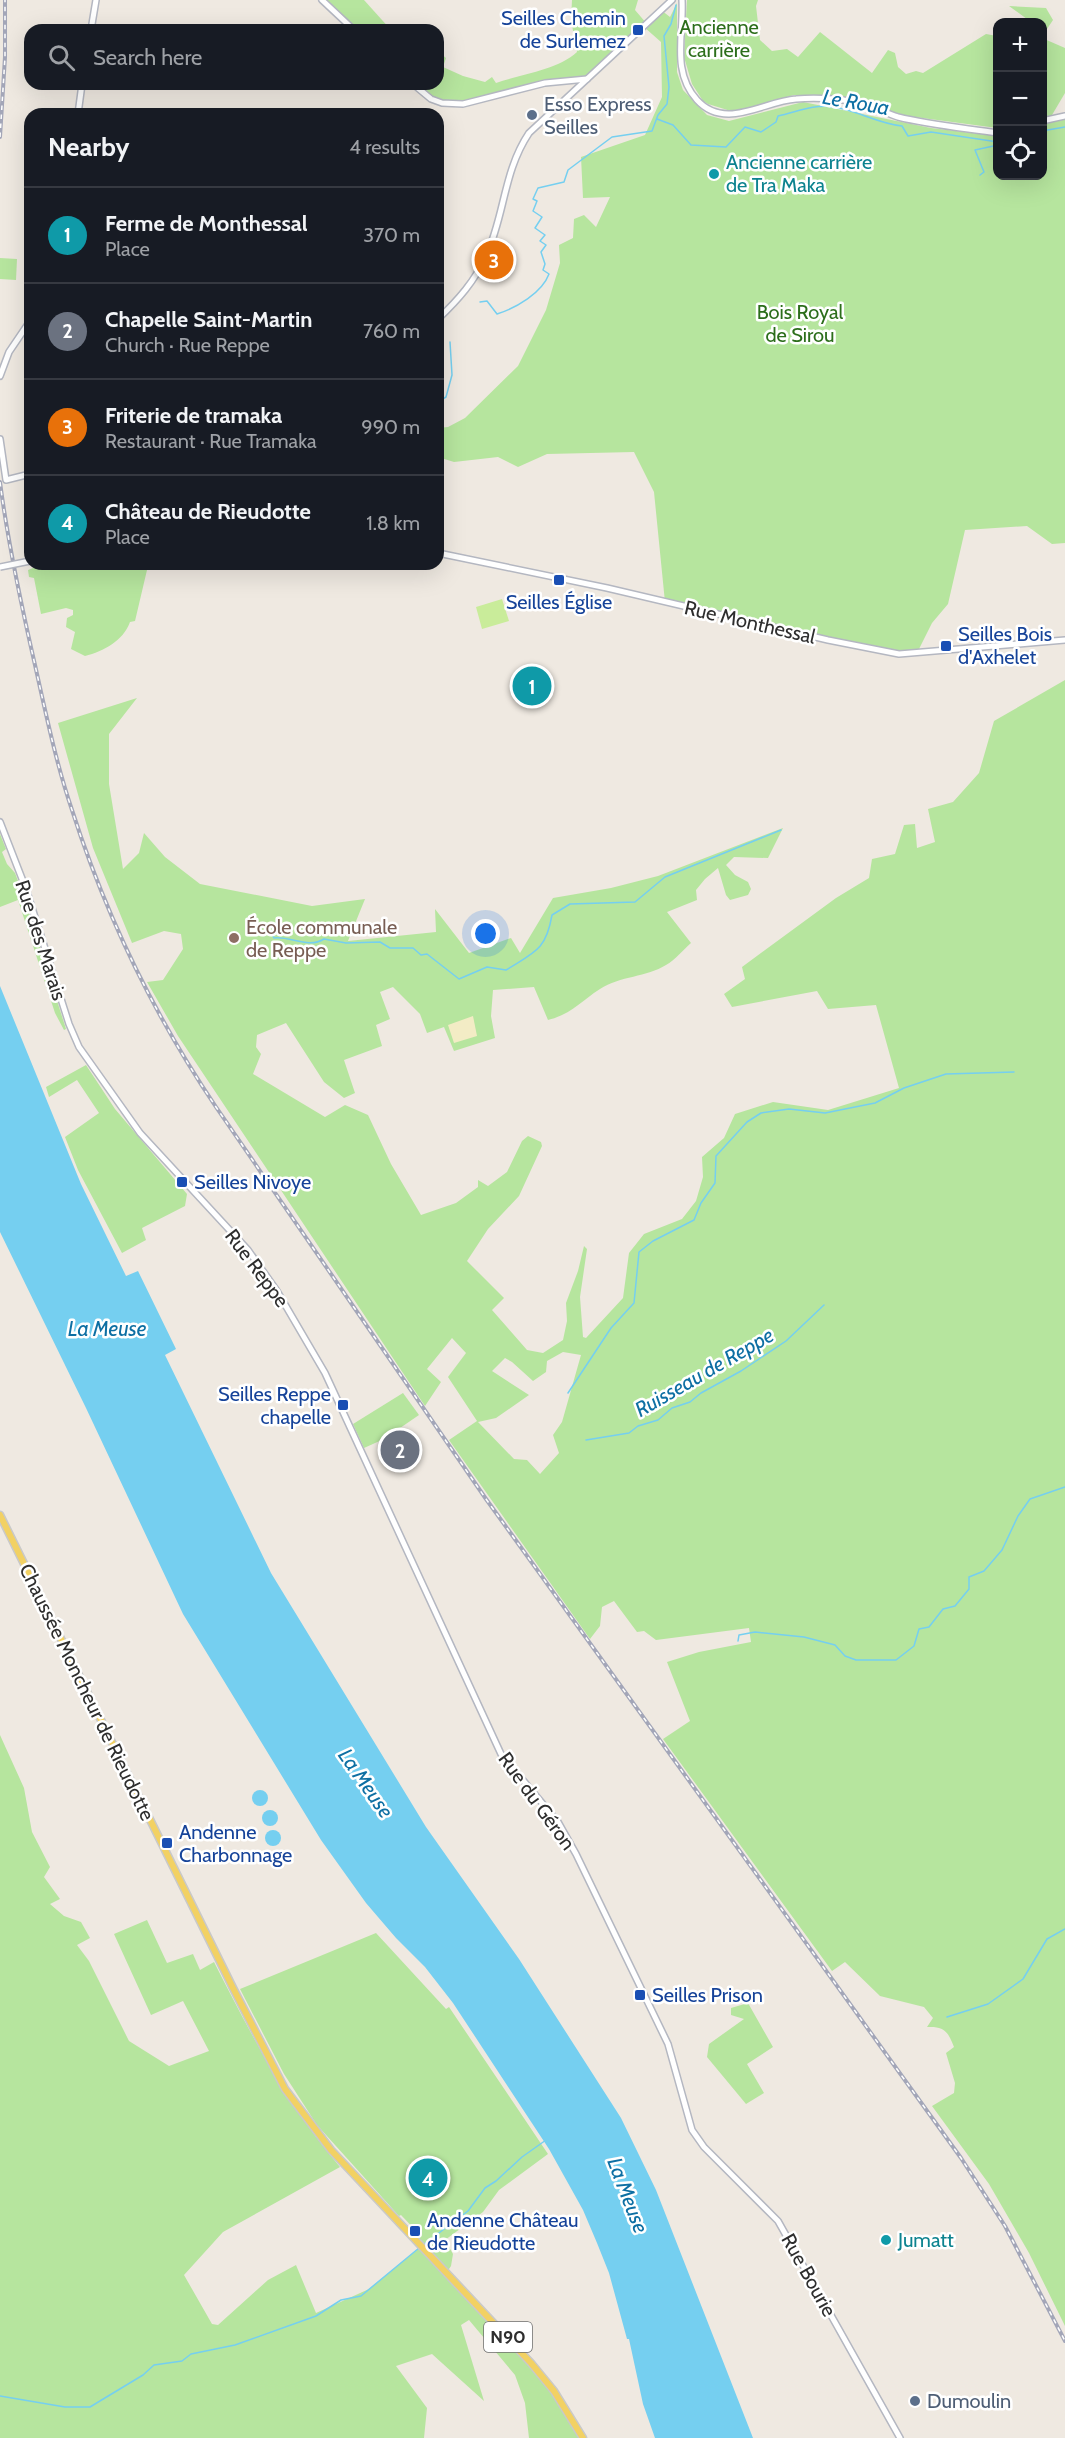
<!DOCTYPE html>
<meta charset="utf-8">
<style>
:root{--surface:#171b24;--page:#20242c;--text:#f1f3f6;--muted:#9ea1a6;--line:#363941;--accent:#4264fb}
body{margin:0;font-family:Cabin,sans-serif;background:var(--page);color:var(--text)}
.controls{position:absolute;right:18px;top:18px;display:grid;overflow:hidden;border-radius:12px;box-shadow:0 6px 24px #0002}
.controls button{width:54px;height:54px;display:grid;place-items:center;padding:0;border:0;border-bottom:2px solid var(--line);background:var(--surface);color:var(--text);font:30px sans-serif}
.you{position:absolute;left:486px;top:934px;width:21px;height:21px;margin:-15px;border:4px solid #fff;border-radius:50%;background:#1a73e8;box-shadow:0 0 0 9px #1a73e833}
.badge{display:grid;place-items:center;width:39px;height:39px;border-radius:50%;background:var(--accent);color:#fff;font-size:20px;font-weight:700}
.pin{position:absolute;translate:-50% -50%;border:3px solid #fff;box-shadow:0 2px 6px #0006}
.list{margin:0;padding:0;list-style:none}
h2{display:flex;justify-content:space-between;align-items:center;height:78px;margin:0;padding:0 24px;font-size:26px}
h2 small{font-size:20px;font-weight:400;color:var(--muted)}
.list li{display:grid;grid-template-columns:39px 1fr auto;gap:18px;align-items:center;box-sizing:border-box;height:96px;padding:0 24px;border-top:2px solid var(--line)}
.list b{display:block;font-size:22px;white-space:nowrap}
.list p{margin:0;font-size:20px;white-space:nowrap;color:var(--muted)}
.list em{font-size:20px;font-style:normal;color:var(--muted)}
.icon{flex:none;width:33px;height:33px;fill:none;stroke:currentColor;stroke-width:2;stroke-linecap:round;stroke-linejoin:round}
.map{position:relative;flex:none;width:1065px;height:2438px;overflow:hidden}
.search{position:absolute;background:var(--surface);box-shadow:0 6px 24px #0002;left:24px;top:24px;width:420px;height:66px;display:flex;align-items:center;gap:15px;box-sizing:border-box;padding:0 21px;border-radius:18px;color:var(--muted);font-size:22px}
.panel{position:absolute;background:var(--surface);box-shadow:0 6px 24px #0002;left:24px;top:108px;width:420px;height:462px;border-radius:18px}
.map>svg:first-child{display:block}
</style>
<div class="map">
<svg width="1065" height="2438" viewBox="0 0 1065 2438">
<rect width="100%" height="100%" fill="#efe9e1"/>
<g fill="#b6e59e" fill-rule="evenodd">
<polygon points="322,0 364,0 391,30 354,30"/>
<path d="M 572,0 L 638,0 L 635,10 L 647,24 L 661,10 L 670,17 L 677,3 L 677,72 L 683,90 L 707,115 L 729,121 L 803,102 L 931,128 L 997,136 L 998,176 L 1042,176 L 1043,124 L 1065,119 L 1065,543 L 1052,544 L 1027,526 L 965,530 L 948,604 L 932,623 L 917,653 L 899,654 L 665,602 L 654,492 L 634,452 L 547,454 L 518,467 L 498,457 L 454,462 L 438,457 L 438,428 L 448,427 L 465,418 L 518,366 L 546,310 L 560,263 L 559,245 L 573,238 L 574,219 L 584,215 L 596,227 L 610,197 L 583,198 L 581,157 L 645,135 L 662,97 L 661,42 L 644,27 L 587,79 L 572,79 L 463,104 L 431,99 L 413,84 L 438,84 L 438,51 L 446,58 L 443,67 L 463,76 L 485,82 L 492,77 L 496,83 C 521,74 558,70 577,52 L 571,20 Z"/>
<polygon points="687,0 758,0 756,6 760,40 772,51 787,49 798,57 820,32 872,73 888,50 895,53 898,67 906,74 916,71 923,73 986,34 997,36 997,128 900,115 866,101 847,97 794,95 734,112 708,104 703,101 692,84 684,57"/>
<polygon points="1009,6 1046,8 1053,20 1047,29 1043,28 1042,22 1031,22"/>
<polygon points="1042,38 1065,48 1065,93 1052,115 1043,118"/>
<polygon points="0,258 17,259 16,280 0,279"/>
<path d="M 43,564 L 141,564 L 147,570 L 135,621 L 130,622 C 123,641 104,651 85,656 L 71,649 L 75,632 L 66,627 L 67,618 L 73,615 L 73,610 L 66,608 L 41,614 L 34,578 L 29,577 L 28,570 Z"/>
<path d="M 1065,680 L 1065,2326 L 1029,2253 L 989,2184 L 932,2106 L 954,2093 L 955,2083 L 946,2053 L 954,2047 C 948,2032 945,2026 927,2027 L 933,2018 L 924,2007 L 880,1996 L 845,1962 L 832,1971 L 663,1739 L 690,1721 L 667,1662 L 699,1652 L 751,1642 L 749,1628 L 656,1640 L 644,1631 L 637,1632 L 614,1601 L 602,1607 L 600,1626 L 590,1639 L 449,1440 L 477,1421 L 448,1377 L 466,1353 L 452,1338 L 427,1369 L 441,1382 L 425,1406 L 178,1036 L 147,982 L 163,980 L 183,949 L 181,934 L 164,931 L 132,943 L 93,848 L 58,723 L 137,698 L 109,734 L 109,784 L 123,869 L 139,853 L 144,833 L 165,857 L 200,884 L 312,906 L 365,899 L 348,941 L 436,932 L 435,909 L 469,953 L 511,938 L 520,953 L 553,898 L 611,888 L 658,876 L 783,828 L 768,858 L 734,857 L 726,865 L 735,875 L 748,882 L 751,889 L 748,895 L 730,900 L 726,895 L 718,868 L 705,879 L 696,890 L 697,900 L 667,912 L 691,943 C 683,950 675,960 666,965 C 647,977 620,976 600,989 C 581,1001 572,1014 548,1020 L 534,987 L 493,990 L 491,1016 L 495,1038 L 454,1051 L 444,1027 L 427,1033 L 420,1014 L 393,987 L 380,992 L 390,1019 L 376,1025 L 382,1046 L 344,1060 L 355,1093 L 344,1098 L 324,1082 L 286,1023 L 257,1035 L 256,1047 L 261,1054 L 253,1074 L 325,1117 L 345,1105 L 368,1115 L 391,1164 L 421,1215 L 456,1203 L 478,1187 L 478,1180 L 488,1186 L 507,1172 L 522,1141 L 528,1136 L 541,1142 L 542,1146 L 519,1196 L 488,1229 L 467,1261 L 504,1298 L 492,1310 L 527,1350 L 543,1353 L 563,1340 L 567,1321 L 566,1303 L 578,1271 L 584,1246 L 587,1249 L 580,1297 L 583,1337 L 586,1338 L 623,1298 L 629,1253 L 644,1234 L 682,1219 L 696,1201 L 703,1177 L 702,1157 L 724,1138 L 735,1114 L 773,1102 L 828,1110 L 899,1088 L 876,1005 L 828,1009 L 817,991 L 732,1007 L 724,994 L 745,979 L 742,967 L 836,898 L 869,878 L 872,859 L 895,854 L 904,825 L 915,824 L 917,848 L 935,842 L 928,809 L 953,802 L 979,773 L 994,721 ZM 563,1352 L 581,1355 L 562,1422 L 553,1435 L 559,1453 L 540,1474 L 527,1460 L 514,1459 L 478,1422 L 496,1418 L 529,1395 L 492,1371 L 505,1358 L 512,1362 L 533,1381 L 546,1372 L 547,1361 Z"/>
<polygon points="0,834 6,849 2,852 7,864 15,873 24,897 66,1029 64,1030 55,1013 18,900 0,907"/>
<polygon points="86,1065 115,1109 187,1194 185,1206 142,1228 146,1240 122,1253 78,1170 65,1137 99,1113 77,1080 49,1097 46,1087"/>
<polygon points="403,1393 419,1415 384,1439 364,1448 353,1424"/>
<path d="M 0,1735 L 24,1788 L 32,1832 L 50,1867 L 44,1877 L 60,1899 L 50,1904 L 64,1916 L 81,1922 L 90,1938 L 77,1945 L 89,1961 L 129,2041 L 169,2066 L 209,2051 L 183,2001 L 151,2015 L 114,1934 L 147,1920 L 167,1963 L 193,1954 L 200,1970 L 214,1962 C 251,2034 287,2105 340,2167 L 223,2232 L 184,2275 L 212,2324 L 218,2325 L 268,2280 L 296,2265 L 316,2313 L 369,2289 L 422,2246 L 417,2241 L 421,2236 L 401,2215 L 399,2216 L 317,2125 L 284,2074 L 240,1989 L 376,1933 L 446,2009 L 449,2007 L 548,2154 L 499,2190 L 483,2212 L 445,2240 L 453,2254 L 451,2266 L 447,2272 L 554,2391 L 583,2438 L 529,2438 L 525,2403 L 515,2375 L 469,2320 L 461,2325 L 484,2401 L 432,2354 L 396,2366 L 427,2408 L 424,2438 L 0,2438 Z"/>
<polygon points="748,2003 773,2047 747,2064 764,2093 746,2104 707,2057 709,2044 744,2019 731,2015 731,2008"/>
</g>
<polygon fill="#f3ecc5" points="473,1016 477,1036 454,1043 448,1025"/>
<polygon fill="#c9ec9a" points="502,599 509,621 482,629 476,607"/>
<g fill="#75cff0">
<polygon points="0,986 81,1184 126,1276 138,1271 176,1349 165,1355 271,1573 426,1827 519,1959 621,2118 656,2190 753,2438 655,2438 643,2404 629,2339 627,2339 609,2273 597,2243 583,2210 549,2149 453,2003 425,1967 396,1938 366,1903 321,1840 183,1614 86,1408 0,1232"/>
<circle cx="260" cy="1798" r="8"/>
<circle cx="270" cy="1818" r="8"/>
<circle cx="273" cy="1838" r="8"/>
</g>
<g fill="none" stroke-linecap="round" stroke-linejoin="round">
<g stroke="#75cff0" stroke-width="1.5">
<path d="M 657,119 L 673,125 L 691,145 L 726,147 L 745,127 L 761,132 L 776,122 L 778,116 C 797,112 813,104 834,107 C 859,111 876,123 902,126 L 908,136 L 931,132 L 998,142"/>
<polyline points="1042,131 1065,127"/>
<polyline points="980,175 984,172 975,150 998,145"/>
<path d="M 480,302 L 487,301 L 497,314 C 516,308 542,293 549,274 L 543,270 L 545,264 L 541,252 L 546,245 L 540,241 L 545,235 L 535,228 L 542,217 L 533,211 L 537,201 L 533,199 L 538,188 L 564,182 L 568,170 L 612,137 L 652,131 L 658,115 L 667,104 L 669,87 L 664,36 L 671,24 L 676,5"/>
<polyline points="438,402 446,397 452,375 450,342"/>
<path d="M 272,934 L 274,938 C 291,936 308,949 324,939 L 346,943 L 380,942 L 390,948 L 413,948 L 421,955 L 427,954 L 459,979 L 487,967 L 506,970 C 535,952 546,950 552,915 L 570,904 L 635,902 L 665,877 L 781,830"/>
<polyline points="568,1393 611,1328 634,1303 639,1252 653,1241 694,1220 701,1203 715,1183 716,1156 747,1122 761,1113 789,1109 825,1113 875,1103 904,1088 946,1074 1014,1072"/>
<polyline points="586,1440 629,1433 638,1426 658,1420 672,1408 690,1402 701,1393 741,1371 786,1341 824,1305"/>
<polyline points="738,1641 739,1635 755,1632 804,1637 835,1645 845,1656 856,1660 896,1660 914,1646 919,1629 929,1627 943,1609 955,1606 969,1589 969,1577 984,1571 1002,1550 1018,1516 1030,1499 1065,1487"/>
<polyline points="947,2017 988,2004 1023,1979 1047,1939 1065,1929"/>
<polyline points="423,2245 468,2211 485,2188 496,2181 522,2157 546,2140"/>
<polyline points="0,2396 65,2407 90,2407 143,2375 154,2365 182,2361 191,2354 235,2345 316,2316 341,2300 361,2296 419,2248"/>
</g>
<defs>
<g id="tertiary">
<polyline points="322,0 354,30"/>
<path d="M 682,0 C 684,35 671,71 697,100 C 725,131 764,101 796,99 C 818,97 848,99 869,105 C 879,109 888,114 898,117 C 930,125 965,128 998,133"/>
<polyline points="91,30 96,0"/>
<polyline points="413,84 431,99 442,103 463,104 545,83 587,79"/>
<polyline points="78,114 82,84"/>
<polyline points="1042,121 1065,116"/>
<polyline points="0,376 9,352 30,321"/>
<polyline points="0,439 6,480 30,474"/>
<polyline points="438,553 607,588 828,640 899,654 1065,640"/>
</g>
<g id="secondary">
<path d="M 438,319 C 458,300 475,281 486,256 C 505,215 503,172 529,133 L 672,0"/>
<polyline points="0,822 26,889 69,1024 79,1047 140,1133 248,1250 277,1291 325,1373 501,1754 558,1822 576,1854 668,2044 692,2130 704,2147 778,2221 900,2438"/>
</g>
<polyline id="primary" points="0,1515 233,1988 285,2089 331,2150 531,2363 554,2391 583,2438"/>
</defs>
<use href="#tertiary" stroke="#b4b7c1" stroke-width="8"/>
<use href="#secondary" stroke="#b4b7c1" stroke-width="8"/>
<use href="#primary" stroke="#c9c9c9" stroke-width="9"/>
<use href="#tertiary" stroke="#fff" stroke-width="5"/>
<use href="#secondary" stroke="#fff" stroke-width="5"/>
<use href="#primary" stroke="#f2d163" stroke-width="6"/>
<defs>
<g id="rail">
<polyline points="0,137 5,57 5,0"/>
<path d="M 0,482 C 8,544 21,604 35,665 C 46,714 56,763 72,810 C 106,916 154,1015 216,1107 L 486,1499 L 961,2158 L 1005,2226 L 1065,2341"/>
</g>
</defs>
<use href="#rail" stroke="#a3a6b8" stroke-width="4"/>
<use href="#rail" stroke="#fff" stroke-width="1.5" stroke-dasharray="4.5" stroke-linecap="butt"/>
<defs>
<polyline id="secondary-bridge" points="0,567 30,561"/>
</defs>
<use href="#secondary-bridge" stroke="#b4b7c1" stroke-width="8" stroke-linecap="butt"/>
<use href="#secondary-bridge" stroke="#fff" stroke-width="5"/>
</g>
<g fill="#1a4fb4" stroke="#fff" stroke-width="2">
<rect x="632" y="24" width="12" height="12" rx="3"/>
<rect x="553" y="574" width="12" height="12" rx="3"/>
<rect x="940" y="640" width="12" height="12" rx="3"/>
<rect x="176" y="1176" width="12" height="12" rx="3"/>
<rect x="337" y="1399" width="12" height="12" rx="3"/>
<rect x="161" y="1837" width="12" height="12" rx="3"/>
<rect x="634" y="1989" width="12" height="12" rx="3"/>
<rect x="409" y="2225" width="12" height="12" rx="3"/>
</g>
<g fill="#5c6f8a" stroke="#fff" stroke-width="2">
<circle cx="532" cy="115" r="6"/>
<circle cx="915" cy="2401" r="6"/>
</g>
<g fill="#0f9aa8" stroke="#fff" stroke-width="2">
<circle cx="714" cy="174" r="6"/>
<circle cx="886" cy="2240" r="6"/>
</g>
<circle fill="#8d6e63" stroke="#fff" stroke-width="2" cx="234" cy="938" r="6"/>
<g text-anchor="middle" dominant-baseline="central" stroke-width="5" stroke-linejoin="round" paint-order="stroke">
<rect fill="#fff" stroke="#6d6d6d" stroke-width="1.5" x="484" y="2322" width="48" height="30" rx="4.5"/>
<g font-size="18" font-weight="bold" fill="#2e2e2e">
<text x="508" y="2337">N90</text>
</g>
<g font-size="20" fill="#164399" stroke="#fff" text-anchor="start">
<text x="626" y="18" text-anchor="end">Seilles Chemin<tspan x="626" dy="23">de Surlemez</tspan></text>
<text x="559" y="602" text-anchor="middle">Seilles Église</text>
<text x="958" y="634">Seilles Bois<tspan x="958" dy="23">d'Axhelet</tspan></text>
<text x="194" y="1182">Seilles Nivoye</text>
<text x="331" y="1394" text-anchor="end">Seilles Reppe<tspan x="331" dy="23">chapelle</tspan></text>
<text x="179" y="1832">Andenne<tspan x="179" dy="23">Charbonnage</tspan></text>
<text x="652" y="1995">Seilles Prison</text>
<text x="427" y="2220">Andenne Château<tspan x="427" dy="23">de Rieudotte</tspan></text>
</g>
<g font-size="20" fill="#2c6e1b" stroke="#fff">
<text x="719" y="27">Ancienne<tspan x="719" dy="23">carrière</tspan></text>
<text x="800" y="312">Bois Royal<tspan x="800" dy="23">de Sirou</tspan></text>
</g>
<g font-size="20" fill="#4e5e75" stroke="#fff" text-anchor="start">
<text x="544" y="104">Esso Express<tspan x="544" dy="23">Seilles</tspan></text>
<text x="927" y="2401">Dumoulin</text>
</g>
<g font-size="20" fill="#0d838f" stroke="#fff" text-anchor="start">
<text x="726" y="162">Ancienne carrière<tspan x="726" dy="23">de Tra Maka</tspan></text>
<text x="898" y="2240">Jumatt</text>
</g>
<g font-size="20" fill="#2e2e2e" stroke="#fff">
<text transform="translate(750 622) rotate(13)">Rue Monthessal</text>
<text transform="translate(41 940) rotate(72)">Rue des Marais</text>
<text transform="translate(257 1268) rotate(53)">Rue Reppe</text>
<text transform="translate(87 1692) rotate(64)">Chaussée Moncheur de Rieudotte</text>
<text transform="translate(537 1801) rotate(54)">Rue du Géron</text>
<text transform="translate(809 2275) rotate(61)">Rue Bourie</text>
</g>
<g font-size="20" fill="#785e54" stroke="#fff" text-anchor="start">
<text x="246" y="927">École communale<tspan x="246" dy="23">de Reppe</tspan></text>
</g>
<g font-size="21" font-style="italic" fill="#0d6fa3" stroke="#fff">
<text transform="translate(856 102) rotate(10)">Le Roua</text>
<text x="107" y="1328">La Meuse</text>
<text transform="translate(704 1372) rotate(-30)">Ruisseau de Reppe</text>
<text transform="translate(366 1783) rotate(55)">La Meuse</text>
<text transform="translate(628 2195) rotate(69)">La Meuse</text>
</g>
</g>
</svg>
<div class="controls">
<button>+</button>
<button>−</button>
<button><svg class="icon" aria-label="locate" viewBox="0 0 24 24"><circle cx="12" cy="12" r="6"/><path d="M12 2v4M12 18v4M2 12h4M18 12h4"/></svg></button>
</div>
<div class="you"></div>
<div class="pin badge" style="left:532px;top:686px;background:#0f9aa8">1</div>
<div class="pin badge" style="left:400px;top:1450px;background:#6b7280">2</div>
<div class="pin badge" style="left:494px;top:260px;background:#e8710a">3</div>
<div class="pin badge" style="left:428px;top:2178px;background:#0f9aa8">4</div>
<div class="search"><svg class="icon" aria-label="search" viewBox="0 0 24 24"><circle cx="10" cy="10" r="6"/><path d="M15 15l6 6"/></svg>Search here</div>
<section class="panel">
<h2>Nearby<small>4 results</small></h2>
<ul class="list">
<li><span class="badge" style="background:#0f9aa8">1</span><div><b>Ferme de Monthessal</b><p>Place</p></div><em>370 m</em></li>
<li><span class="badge" style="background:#6b7280">2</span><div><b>Chapelle Saint-Martin</b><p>Church · Rue Reppe</p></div><em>760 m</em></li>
<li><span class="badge" style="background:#e8710a">3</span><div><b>Friterie de tramaka</b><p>Restaurant · Rue Tramaka</p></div><em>990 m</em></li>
<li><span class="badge" style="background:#0f9aa8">4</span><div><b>Château de Rieudotte</b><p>Place</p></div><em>1.8 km</em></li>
</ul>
</section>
</div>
